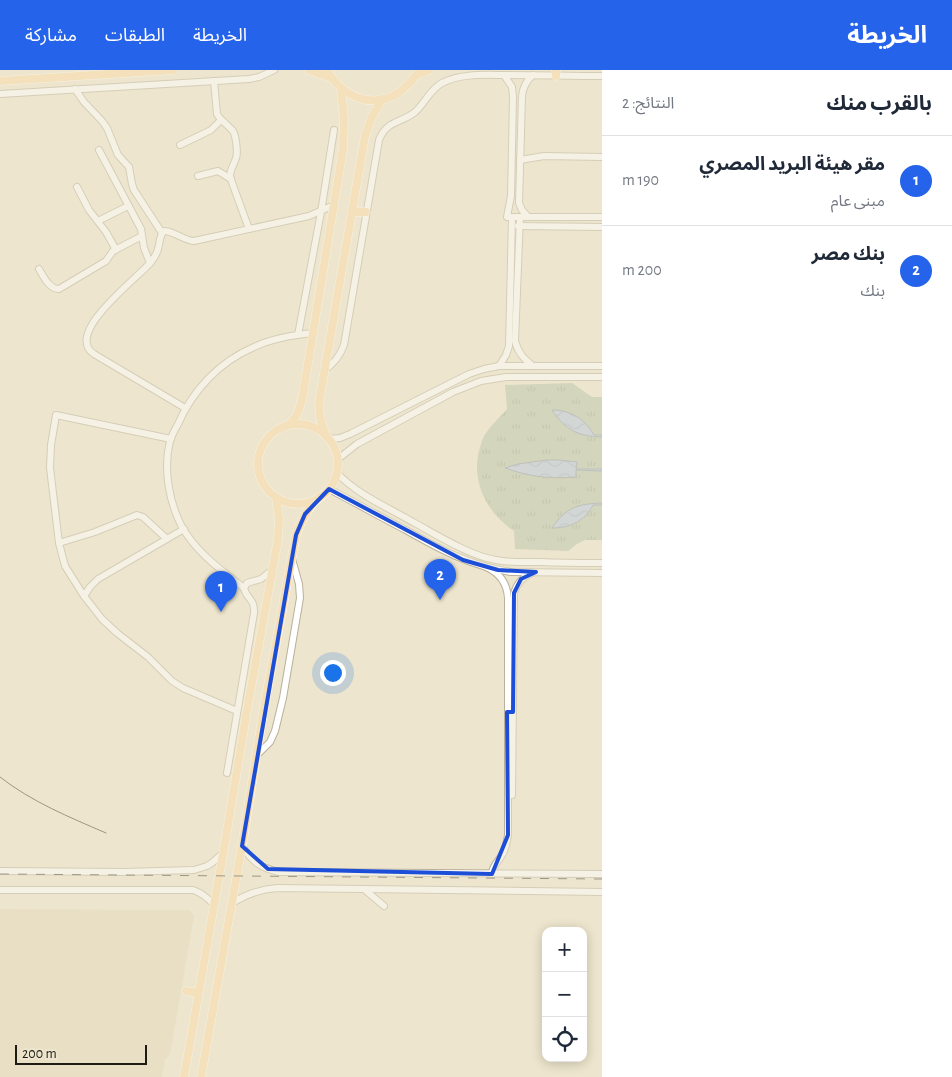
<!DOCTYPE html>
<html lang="ar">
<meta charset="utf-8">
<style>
:root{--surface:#fff;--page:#f2f2f3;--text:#1f2937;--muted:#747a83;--line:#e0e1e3;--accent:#2563eb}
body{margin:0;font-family:"Alegreya Sans","Noto Sans Arabic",sans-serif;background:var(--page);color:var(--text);direction:rtl}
.controls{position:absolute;right:15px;bottom:15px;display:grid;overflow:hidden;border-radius:10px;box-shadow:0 2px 12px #0003}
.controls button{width:45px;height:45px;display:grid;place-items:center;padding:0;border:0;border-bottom:1px solid var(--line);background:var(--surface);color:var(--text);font:25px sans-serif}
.scale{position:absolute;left:15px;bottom:12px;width:132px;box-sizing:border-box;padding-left:5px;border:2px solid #1e1b12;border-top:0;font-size:14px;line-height:18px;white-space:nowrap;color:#1e1b12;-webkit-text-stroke:4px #ede5cd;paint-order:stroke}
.you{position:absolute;left:332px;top:602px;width:18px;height:18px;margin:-12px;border:4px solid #fff;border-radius:50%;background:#1a73e8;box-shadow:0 0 0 8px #1a73e833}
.badge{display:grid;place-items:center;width:32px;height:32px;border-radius:50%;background:var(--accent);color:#fff;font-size:16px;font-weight:700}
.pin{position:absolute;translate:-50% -41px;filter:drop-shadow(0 1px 2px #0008)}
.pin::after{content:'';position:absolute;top:26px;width:18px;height:15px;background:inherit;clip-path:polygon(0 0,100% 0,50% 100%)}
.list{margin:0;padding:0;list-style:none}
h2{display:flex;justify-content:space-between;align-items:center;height:65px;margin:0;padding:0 20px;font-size:21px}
h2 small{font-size:16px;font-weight:400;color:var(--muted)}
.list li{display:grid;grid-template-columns:32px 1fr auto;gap:15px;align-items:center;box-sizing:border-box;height:90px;padding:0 20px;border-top:1px solid var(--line)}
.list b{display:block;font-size:19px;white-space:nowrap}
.list p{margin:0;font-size:16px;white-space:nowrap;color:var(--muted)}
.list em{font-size:16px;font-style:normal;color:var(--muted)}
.icon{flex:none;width:28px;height:28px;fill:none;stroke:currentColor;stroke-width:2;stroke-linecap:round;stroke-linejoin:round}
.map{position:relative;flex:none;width:602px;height:1007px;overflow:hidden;direction:ltr}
header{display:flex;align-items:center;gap:30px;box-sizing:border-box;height:70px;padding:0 25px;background:var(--accent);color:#fff}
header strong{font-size:24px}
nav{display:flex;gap:28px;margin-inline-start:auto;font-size:18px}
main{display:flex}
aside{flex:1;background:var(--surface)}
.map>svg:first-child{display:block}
</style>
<header>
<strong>الخريطة</strong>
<nav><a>الخريطة</a><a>الطبقات</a><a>مشاركة</a></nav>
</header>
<main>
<aside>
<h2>بالقرب منك<small>النتائج: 2</small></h2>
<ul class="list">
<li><span class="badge">1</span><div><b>مقر هيئة البريد المصري</b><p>مبنى عام</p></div><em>190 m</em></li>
<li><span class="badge">2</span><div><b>بنك مصر</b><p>بنك</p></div><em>200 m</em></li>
</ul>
</aside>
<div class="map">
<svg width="602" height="1007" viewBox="0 0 602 1007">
<defs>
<pattern id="park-tufts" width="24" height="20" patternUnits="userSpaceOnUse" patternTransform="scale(1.25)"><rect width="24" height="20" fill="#b3c1a6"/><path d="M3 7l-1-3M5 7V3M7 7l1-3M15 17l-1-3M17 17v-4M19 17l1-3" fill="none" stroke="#9aa58e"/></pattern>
<pattern id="water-waves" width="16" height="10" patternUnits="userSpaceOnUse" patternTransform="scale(1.25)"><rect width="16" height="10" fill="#b2c6e1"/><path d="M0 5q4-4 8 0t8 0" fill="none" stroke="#99aac0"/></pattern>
</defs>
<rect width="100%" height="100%" fill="#ede5cd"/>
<polygon fill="#e3d8bb" points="0,839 190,840 194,846 170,985 165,989 162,1007 0,1007"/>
<path fill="url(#park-tufts)" d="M 572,313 L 592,327 L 602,327 L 602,470 L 585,470 L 577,474 L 568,481 L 515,479 L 514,461 C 488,444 471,413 479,381 C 481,375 482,368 486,363 C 492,354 500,347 507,339 L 505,315 Z"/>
<g fill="url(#water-waves)" stroke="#8693a3">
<path d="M 552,340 C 571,340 585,349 594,365 L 602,365 L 602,367 C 578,366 566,361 552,340 Z"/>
<path d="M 547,390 L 559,390 L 577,392 L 576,399 L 602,399 L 602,401 L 576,400 L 576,407 C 550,409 530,407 505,398 L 518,394 Z"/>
<path d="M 602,433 L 602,435 L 593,435 C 585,451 570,458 552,458 C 566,437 578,434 602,433 Z"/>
</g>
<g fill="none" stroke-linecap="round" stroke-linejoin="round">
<defs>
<g id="minor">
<polyline points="504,5 512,17 513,27 511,126 507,147 602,147"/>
<path d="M 214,11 L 217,44 C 221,51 228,55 233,61 C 236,66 238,83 236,88 C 234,95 230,99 230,107 L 249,159"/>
<polyline points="75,19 84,32 102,51 107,58 118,85 129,97 132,114 134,120 162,163"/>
<polyline points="0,24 249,9 259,7 274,0"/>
<polyline points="180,75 211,60 221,50"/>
<polyline points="99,80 141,159 144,178 150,193"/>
<polyline points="520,90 544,86 602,87"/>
<polyline points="198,106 218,101 231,109"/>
<polyline points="77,117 89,140 106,162 116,180"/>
<path d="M 520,147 L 515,271 C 518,283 524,289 533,296"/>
<path d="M 528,147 L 522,140 L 519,133 L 522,26 C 523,17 526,11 533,5"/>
<polyline points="98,151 128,136"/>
<polyline points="518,156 602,157"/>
<path d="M 39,199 C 44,207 49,219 59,219 L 106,191 L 113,181 L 142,166"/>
<polyline points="298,265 321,142 334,60"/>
<polyline points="499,296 506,285 509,276 512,147"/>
<path d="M 324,300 C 334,294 340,286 344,275 L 379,70 C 386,51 400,53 414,43 C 425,34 429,20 442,13 C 461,3 486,5 506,5 C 538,5 570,6 602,6"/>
<path d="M 185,338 L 94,284 C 63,263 138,208 151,192 C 155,187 158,182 159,175 C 160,170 160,165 164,161 C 174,161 183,170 194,171 L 309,146 L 334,135"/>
<polyline points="171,369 56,345 51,375 50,398 59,473 65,496 84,526 102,549 117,563 148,587 172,611 183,618 237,641"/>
<polyline points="329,369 340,368 350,364 469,304 484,299 499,296 602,296"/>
<polyline points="338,389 357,374 453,322 481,311 506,307 602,307"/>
<path d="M 337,403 C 358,425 387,437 413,452 C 437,465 470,486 496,490 C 511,493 526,492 541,492 C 561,493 582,493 602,493"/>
<path d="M 329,419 C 354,432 379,446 404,459 C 439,479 470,496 511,502 L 602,503"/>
<polyline points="59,473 95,462 137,445 143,447 167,469"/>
<path d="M 486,497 C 500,503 507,513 508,528 L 508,765 C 507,772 506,779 502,785 C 498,792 492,796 492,804"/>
<path d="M 244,518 C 221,500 197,483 182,457 C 169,432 163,399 170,371 C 172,365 175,359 178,354 C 193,320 219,292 254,277 C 273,268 292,265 313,263"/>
<polyline points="84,526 90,517 98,509 184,459"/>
<polyline points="257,685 270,672 275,661 283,628 300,528 299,514 292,489"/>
<path d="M 227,703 L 254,543 C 255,528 246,529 244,518 L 247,513 L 261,509 L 272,500"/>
<path d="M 512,725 L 514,523 C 517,513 522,507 532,503"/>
<path d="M 242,776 C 252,792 261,798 279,802 L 602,804"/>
<polyline points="0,801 123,802 194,800 207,796 213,792 223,783"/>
<polyline points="364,819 384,836"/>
<path d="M 0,820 L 193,820 C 202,823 208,828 214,835"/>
<path d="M 232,833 C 247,824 260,819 277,818 L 602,822"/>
</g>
<g id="major">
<polyline points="309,0 331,8"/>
<path d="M 327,0 C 342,27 374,41 401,21 C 408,15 415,9 419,0"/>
<polyline points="556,0 556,6"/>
<polyline points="417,4 425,2 429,0"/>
<polyline points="0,11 173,0"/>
<polyline points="352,142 366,142"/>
<circle cx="298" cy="394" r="40"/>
<polyline points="289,355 297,345 302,330 343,79 344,50 341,19"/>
<path d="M 327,367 C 320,354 318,341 320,327 L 365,66 L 371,49 L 382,29"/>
<polyline points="186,921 198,923"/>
<polyline points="184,1007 227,761 247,640 278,469 279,448 276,427"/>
<path d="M 201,1007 L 242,776 L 263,643 L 296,465 C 301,450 307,439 319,427"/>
</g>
</defs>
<use href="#minor" stroke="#b9b19b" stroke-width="8"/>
<use href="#major" stroke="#fff" stroke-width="9"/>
<use href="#minor" stroke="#fff" stroke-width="6"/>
<use href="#major" stroke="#fdd9a4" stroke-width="8"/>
<path stroke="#3b382d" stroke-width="1" d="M 0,707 C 32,732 69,747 106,763"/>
<polyline stroke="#3b382d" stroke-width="1" stroke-dasharray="9 9" stroke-linecap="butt" points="0,804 602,809"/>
</g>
<path d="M0 0H602V1007H0ZM 329,419 L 463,490 L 498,500 L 536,502 L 521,509 L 514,523 L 513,642 L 507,642 L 508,765 L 492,804 L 268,799 L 242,776 L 296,465 L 305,444 Z" fill="#ede5cd" fill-opacity=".55" fill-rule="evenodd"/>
<path fill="none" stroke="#1d4ed8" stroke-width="4" stroke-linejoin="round" d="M 329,419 L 463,490 L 498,500 L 536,502 L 521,509 L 514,523 L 513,642 L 507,642 L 508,765 L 492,804 L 268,799 L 242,776 L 296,465 L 305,444 Z"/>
</svg>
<div class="controls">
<button>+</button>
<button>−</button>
<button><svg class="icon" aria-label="locate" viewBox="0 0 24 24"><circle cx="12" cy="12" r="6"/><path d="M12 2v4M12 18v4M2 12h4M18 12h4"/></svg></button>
</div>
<div class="scale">200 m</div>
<div class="you"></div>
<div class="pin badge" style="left:221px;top:542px">1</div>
<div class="pin badge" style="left:440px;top:530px">2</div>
</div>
</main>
